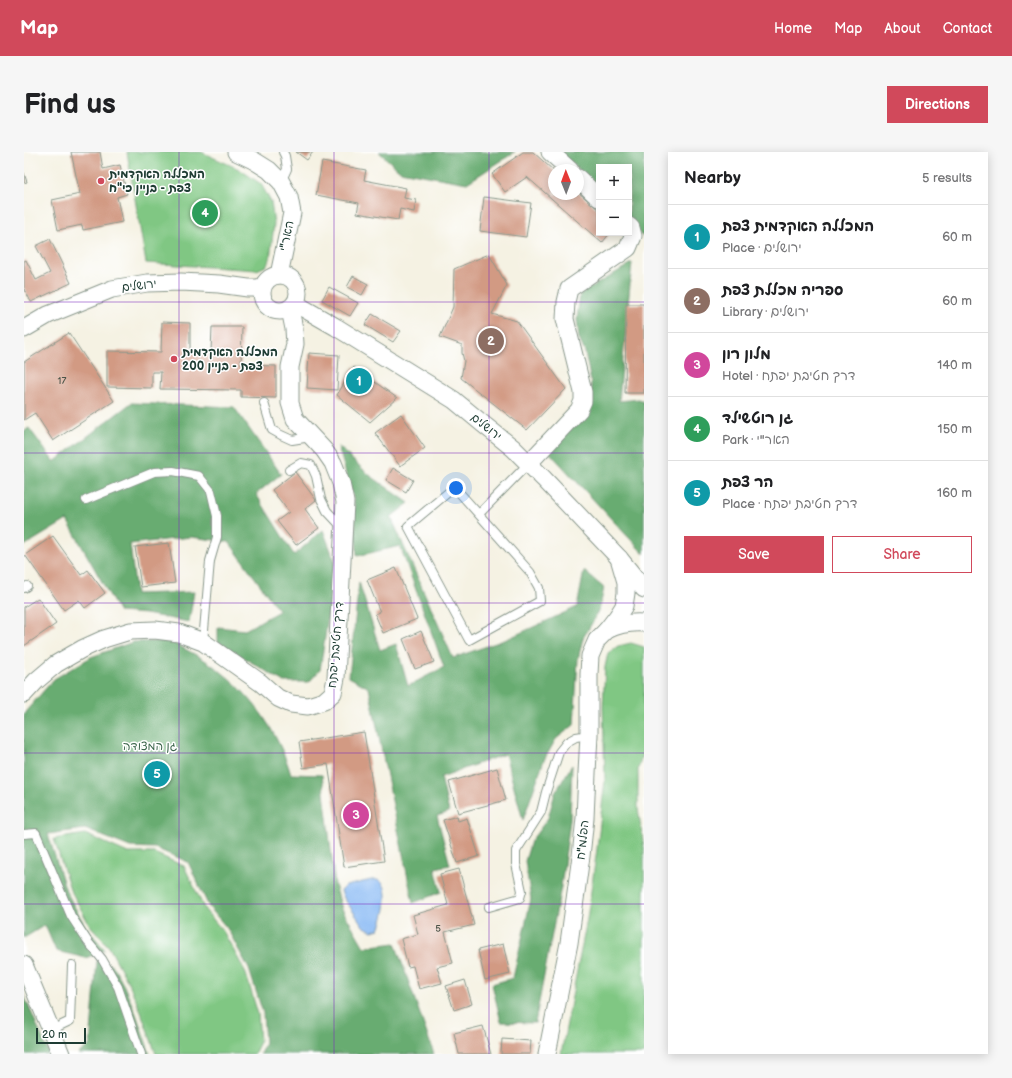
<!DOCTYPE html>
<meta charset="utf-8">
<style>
:root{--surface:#fff;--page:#f6f6f6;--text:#202124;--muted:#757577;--line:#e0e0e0;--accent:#d1495b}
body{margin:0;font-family:"Balsamiq Sans","Playpen Sans Hebrew",sans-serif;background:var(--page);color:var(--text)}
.controls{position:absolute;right:12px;top:12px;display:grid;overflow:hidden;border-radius:0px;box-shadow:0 2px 10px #0003}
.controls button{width:36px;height:36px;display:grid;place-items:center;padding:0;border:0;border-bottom:1px solid var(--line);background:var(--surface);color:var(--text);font:20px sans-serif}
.compass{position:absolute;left:524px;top:12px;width:36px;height:36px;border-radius:50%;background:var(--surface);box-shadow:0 2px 10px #0003;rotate:359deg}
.scale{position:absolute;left:12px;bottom:10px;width:50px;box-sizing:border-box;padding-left:4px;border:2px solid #1f3d34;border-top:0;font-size:11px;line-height:14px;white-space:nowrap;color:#1f3d34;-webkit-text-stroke:3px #fff;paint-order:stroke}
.you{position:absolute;left:432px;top:336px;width:14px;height:14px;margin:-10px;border:3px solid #fff;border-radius:50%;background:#1a73e8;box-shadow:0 0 0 6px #1a73e833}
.badge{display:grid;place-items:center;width:26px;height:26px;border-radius:50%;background:var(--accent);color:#fff;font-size:13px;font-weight:700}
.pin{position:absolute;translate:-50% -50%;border:2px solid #fff;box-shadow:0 1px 4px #0006}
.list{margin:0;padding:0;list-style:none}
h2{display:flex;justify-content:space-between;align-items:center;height:52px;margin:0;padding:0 16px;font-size:17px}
h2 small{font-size:13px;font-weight:400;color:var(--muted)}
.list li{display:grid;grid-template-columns:26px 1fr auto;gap:12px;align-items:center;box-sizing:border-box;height:64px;padding:0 16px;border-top:1px solid var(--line)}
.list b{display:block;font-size:15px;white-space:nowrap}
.list p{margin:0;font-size:13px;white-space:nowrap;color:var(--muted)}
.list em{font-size:13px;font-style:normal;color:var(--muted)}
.actions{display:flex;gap:8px;padding:12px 16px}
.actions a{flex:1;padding:9px 0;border:1px solid var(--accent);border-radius:0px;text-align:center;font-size:14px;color:var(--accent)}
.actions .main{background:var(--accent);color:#fff}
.map{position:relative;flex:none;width:620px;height:902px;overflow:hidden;border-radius:0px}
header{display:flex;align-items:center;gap:24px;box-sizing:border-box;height:56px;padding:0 20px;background:var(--accent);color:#fff}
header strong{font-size:19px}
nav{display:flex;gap:22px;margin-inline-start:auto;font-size:14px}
.intro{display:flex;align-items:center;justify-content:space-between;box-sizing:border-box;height:96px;padding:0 24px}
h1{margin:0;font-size:28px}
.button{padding:10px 18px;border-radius:0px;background:var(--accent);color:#fff;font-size:14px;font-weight:700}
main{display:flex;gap:24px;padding:0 24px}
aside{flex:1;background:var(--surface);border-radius:0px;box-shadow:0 2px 10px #0003}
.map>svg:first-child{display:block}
</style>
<header>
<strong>Map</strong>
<nav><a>Home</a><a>Map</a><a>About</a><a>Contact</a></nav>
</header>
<div class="intro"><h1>Find us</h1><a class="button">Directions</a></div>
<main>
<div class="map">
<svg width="620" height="902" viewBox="0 0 620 902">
<rect width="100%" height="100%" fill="#fff"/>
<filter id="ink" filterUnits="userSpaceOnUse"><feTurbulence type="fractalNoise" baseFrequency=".025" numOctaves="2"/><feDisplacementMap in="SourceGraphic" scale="8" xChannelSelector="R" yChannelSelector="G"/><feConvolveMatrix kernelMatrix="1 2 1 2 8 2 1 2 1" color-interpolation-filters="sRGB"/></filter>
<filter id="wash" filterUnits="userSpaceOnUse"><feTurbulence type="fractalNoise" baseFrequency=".012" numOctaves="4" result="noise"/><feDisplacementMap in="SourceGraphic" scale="16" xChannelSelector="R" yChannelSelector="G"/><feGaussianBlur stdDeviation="0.9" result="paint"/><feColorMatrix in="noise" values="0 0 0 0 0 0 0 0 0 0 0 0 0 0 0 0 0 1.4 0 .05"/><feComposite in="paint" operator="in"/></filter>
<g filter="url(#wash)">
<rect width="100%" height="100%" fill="#f5f2e3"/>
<g fill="#80c783" stroke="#50825c">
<polygon points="103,0 177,0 215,17 237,32 247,50 250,72 246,107 242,114 233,118 122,111"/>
<polygon points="607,491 620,495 620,594 614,618 614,656 620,696 620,902 537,902 563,767 573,697 581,628 579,555 581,515 584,501 594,494"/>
<polygon points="61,682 104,701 130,701 160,714 181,758 199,779 221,819 234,862 236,890 230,902 132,902 117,860 105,832 85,795 65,772 46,737 30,687"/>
</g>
<g fill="#68ac71" stroke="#447452">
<polygon points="355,0 491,0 443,31 376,19"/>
<polygon points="534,0 620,0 620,86 605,69 605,15 575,15 575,36 567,28"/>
<polygon points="608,111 595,249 615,247 620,249 620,402 525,300 567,248 567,230 561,200 555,187 553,167 556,142"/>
<polygon points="107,251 210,255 257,322 232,342 270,403 299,378 312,412 296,518 285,530 260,530 194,490 194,475 221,478 255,459 205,390 167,385 106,392 112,442 170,440 165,470 122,462 95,460 43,368 0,394 0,279 5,276 30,310"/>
<polygon points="314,294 344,322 385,351 367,365 429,506 483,487 553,455 560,419 580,436 576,455 568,471 559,486 554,507 550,573 532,587 520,608 499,668 481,602 417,625 425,660 413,664 426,713 411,716 417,740 389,751 345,536 325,525 335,430 356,498 372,492 384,534 420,515 376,394 333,404 330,349"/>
<path d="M 146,489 C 155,494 165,499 174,504 C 211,526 239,557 257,596 C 261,604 264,614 267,622 L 298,623 L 311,733 L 318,757 L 340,795 L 371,791 L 410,902 L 236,902 L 241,891 L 239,861 L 225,817 L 203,776 L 185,755 L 164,710 L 131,696 L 106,695 L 61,677 L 24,682 L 42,739 L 61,774 L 81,798 L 62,806 L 32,799 L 21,773 L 0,786 L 0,563 L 2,559 L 30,527 L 67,505 L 109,490 Z"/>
<polygon points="548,613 546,668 537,735 511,871 477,870 468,832 489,826 507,747 501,709 507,689 524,666 531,641"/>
<polygon points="73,809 89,814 100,834 112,862 126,902 54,902 66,893"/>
<polygon points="0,843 25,902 0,902"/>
</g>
<path fill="#88b9f4" stroke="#547b94" d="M 347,728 C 349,728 351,727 353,728 C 369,731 360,767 355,777 L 348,779 L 339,774 L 320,746 L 317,739 L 322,734 Z"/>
<g id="blocks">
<g fill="#d29a83">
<polygon points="47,0 76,0 79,17 96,13 103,42 93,45 98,70 59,78 58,73 34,78 28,48 56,42"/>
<polygon points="272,0 289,0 283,8"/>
<polygon points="499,0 509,0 530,19 530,42 554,42 554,40 575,58 575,81 586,81 578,91 503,25 481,40 468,22"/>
<polygon points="298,10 342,18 340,28 382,36 380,46 392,48 390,60 376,57 374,68 333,61 335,51 292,43"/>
<polygon points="0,21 3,30 0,31"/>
<polygon points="460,45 507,51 502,85 456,79"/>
<polygon points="26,87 47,131 7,150 0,136 0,109 2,108 12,128 26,121 12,94"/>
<polygon points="465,102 483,133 468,162 493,169 542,237 503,278 437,226 440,209 438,201 438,193 416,185 429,155 430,117"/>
<polygon points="329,124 344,132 338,143 323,135"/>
<polygon points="305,135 334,151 326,164 298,148"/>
<polygon points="602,152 620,152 620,241 601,241"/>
<polygon points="348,162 377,179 369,190 341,173"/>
<polygon points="138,170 166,171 166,200 187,200 188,175 218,175 217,213 252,214 252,246 217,245 217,238 136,237 137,220 128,220 128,236 83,235 83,199 137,200"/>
<polygon points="45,181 90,249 29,289 11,261 0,268 0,210"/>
<polygon points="285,201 315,203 313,238 283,236"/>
<polygon points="330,215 373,246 346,270 313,243"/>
<polygon points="377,262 401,296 376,314 351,281"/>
<polygon points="369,316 389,328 382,340 362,328"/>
<polygon points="271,320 292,348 281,357 295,376 272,393 253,369 265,360 248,338"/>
<polygon points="29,384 57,423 64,418 81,441 61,456 55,448 40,458 1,403"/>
<polygon points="145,391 151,431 117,435 111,395"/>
<polygon points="372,416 393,467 359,481 351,462 356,460 343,428"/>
<polygon points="14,446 32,472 0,494 0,455"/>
<polygon points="397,479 410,510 391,517 379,487"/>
<polygon points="340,580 360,709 320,715 304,612 279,616 275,590"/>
<polygon points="473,616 482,648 434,661 425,630"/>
<polygon points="433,664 434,669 443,666 455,704 433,711 419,668"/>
<polygon points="435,717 450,773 421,780 429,811 413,815 418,831 395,837 389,814 384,815 377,787 394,782 389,763 424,753 416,722"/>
<polygon points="479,792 486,822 461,828 454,798"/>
<polygon points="441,828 448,852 430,858 422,834"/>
<polygon points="459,874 467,902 435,902 430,881"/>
<polygon points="478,887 507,889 506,902 477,902"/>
</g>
</g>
</g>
<g filter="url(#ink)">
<use href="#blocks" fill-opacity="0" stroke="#8a988c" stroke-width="1"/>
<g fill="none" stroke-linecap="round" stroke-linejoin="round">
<defs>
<g id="service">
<polyline points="257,30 263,17 261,4 259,0"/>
<polyline points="240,251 248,278 257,283 268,288 287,285"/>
<polyline points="265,318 277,311 287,313 292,324 297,347 303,359 318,375"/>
<polygon points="427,338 434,339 506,420 515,436 516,449 445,488 384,374"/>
<polyline points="62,348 130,320 149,319 175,324 187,339 193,364 193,385 186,409 179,490"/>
<polyline points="455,362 504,312"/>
<polyline points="0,436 3,434"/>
<polyline points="0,682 12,681 47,764 64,790 78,807 94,835 117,902"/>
<polyline points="465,755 496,746 498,739 492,712 492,699 517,660 522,640 535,600 543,590 552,585 565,583"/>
<polyline points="27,878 46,869 48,813"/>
</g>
<g id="minor">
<polyline points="212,0 229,8 245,18 257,30 265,45 268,61 255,123"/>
<polyline points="526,0 546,18"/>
<polyline points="554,26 575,46"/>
<circle cx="256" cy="141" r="18"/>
<polyline points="272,152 312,175 430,248 459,272 489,296 520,327 595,406 620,437"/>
<polyline points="0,177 24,163 88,137 123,131 157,130 195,132 224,136 238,136"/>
<polyline points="504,312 555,258 559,249 559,240 541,167 542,150 545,137 604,96 609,84 607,76 605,74"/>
<path d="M 583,478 C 595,472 606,470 620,471"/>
<polyline points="0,542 12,529 32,512 58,497 80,487 106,479 131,478 155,481 179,490 237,531 254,546 267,552 284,554 300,549 309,541 312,526 321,350 317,331 309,311 300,298 271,267 266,251 266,215 271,192 270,177 266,157"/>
<polyline points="0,813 37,902"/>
<polyline points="523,902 545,791 557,704 561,666 563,621 565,583 565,522 566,504 573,488 583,478 593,465 600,454 602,441 602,430 595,406"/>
</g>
</defs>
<use href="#service" stroke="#8a988c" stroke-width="10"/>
<use href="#minor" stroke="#8a988c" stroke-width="19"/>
<use href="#service" stroke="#fff" stroke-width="8"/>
<use href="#minor" stroke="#fff" stroke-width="17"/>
</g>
</g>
<path fill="none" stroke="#7b2cbf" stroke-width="1" stroke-opacity="0.55" d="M 155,0 L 155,902M 310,0 L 310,902M 465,0 L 465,902M 0,150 L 620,150M 0,301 L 620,301M 0,451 L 620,451M 0,601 L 620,601M 0,752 L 620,752"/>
<g fill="#d1495b" stroke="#fff" stroke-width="1.5">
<circle cx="77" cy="29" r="4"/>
<circle cx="150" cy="207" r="4"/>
</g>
<g text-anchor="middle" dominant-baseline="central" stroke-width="3" stroke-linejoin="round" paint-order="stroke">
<g font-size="10" fill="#4c5448">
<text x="38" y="229">17</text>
<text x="414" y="777">5</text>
</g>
<g font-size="12" font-weight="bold" fill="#1f3d34" stroke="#fff" text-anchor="start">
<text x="85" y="22">המכללה האקדמית<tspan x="85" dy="14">צפת - בניין כי"ח</tspan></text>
<text x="158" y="200">המכללה האקדמית<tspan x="158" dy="14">צפת - בניין 200</tspan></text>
</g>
<g font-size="12" fill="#1f3d34" stroke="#fff">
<text transform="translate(263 84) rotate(-78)">האר"י</text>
<text transform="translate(115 134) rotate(-7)">ירושלים</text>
<text transform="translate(462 275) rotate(39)">ירושלים</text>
<text transform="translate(312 493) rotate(-85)">דרך חטיבת יפתח</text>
<text transform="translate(559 688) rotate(-84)">הפלמ"ח</text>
</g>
<g font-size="12" fill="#3c664c" stroke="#fff">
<text x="126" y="594">גן המצודה</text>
</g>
</g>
</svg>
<div class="controls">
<button>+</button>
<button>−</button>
</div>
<svg class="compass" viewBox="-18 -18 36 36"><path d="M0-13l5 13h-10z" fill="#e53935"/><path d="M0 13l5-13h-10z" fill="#757577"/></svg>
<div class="scale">20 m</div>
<div class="you"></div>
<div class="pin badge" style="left:335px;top:229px;background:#0f9aa8">1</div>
<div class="pin badge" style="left:467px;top:189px;background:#8d6e63">2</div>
<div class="pin badge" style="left:332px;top:663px;background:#d1479c">3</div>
<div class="pin badge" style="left:181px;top:61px;background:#2e9e5b">4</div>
<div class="pin badge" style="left:133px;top:622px;background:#0f9aa8">5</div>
</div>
<aside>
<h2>Nearby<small>5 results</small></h2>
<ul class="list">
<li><span class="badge" style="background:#0f9aa8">1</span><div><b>המכללה האקדמית צפת</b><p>Place · ירושלים</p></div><em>60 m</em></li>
<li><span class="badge" style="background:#8d6e63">2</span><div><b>ספריה מכללת צפת</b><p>Library · ירושלים</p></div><em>60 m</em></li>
<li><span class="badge" style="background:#d1479c">3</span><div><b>מלון רון</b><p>Hotel · דרך חטיבת יפתח</p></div><em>140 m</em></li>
<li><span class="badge" style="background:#2e9e5b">4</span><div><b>גן רוטשילד</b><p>Park · האר&quot;י</p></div><em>150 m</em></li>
<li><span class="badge" style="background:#0f9aa8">5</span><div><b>הר צפת</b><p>Place · דרך חטיבת יפתח</p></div><em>160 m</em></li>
</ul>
<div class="actions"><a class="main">Save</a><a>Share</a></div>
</aside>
</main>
